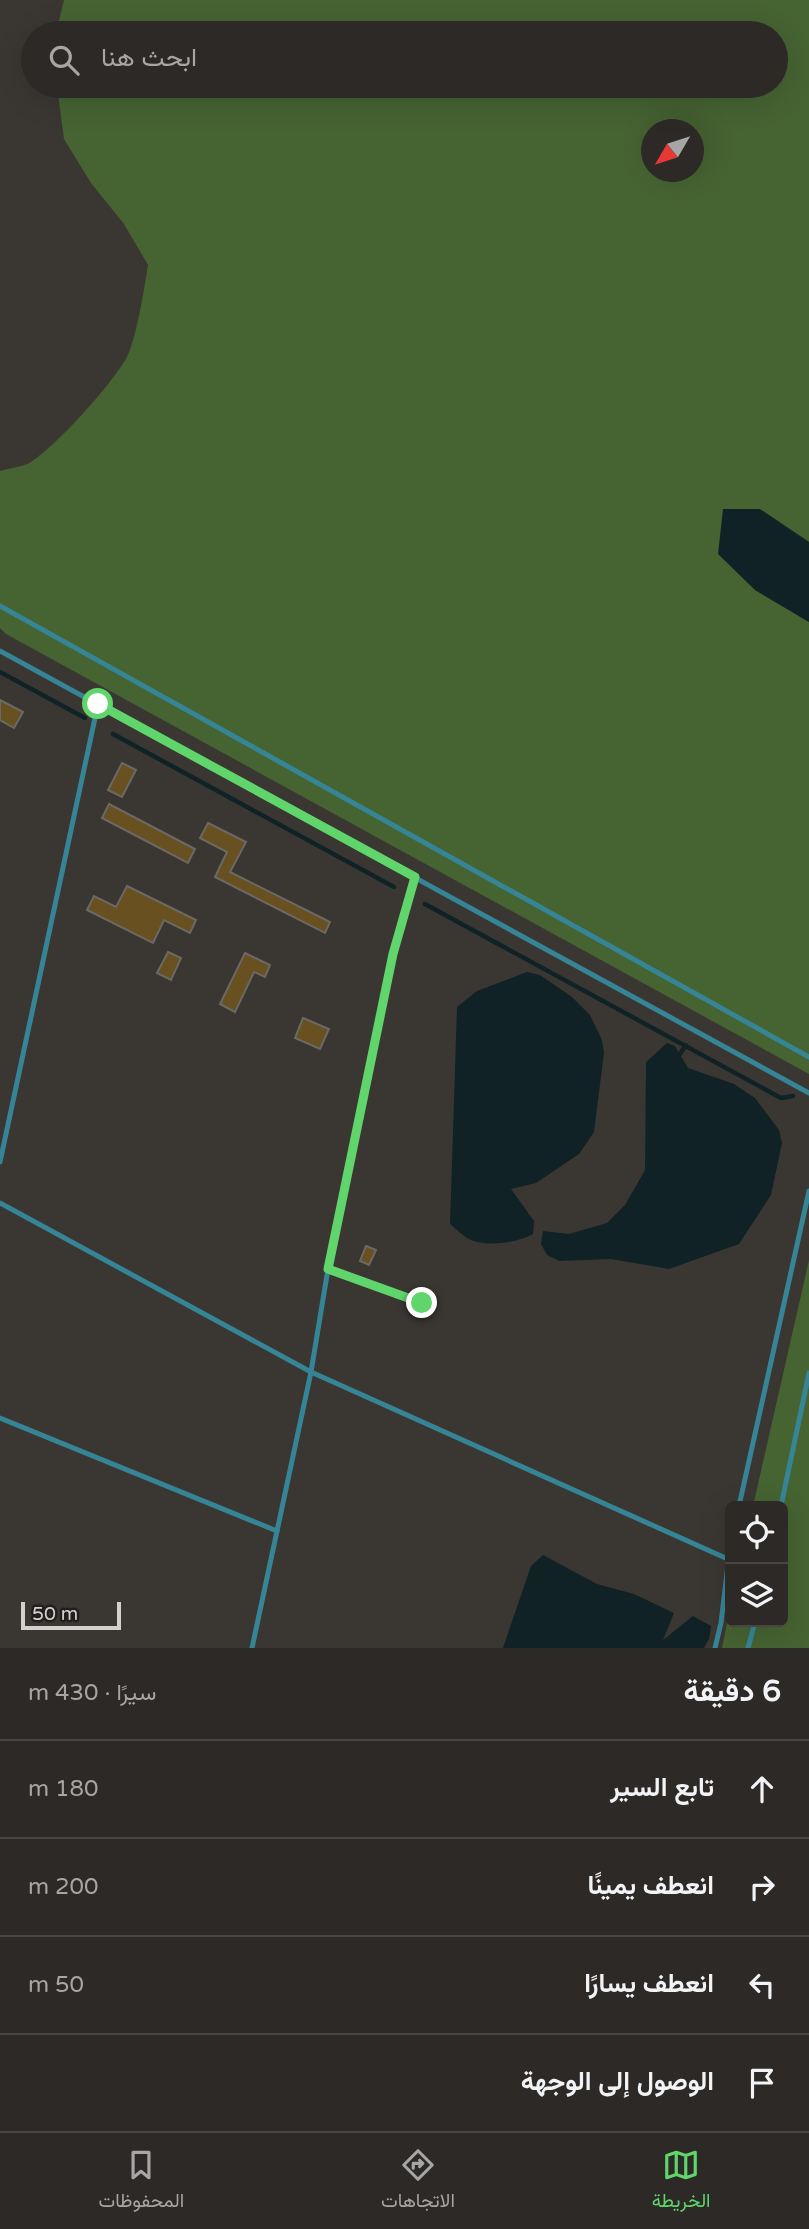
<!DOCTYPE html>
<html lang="ar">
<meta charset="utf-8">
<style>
:root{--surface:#2c2926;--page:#34312e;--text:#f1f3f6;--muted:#a6a6a7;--line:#484543;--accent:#5fd56b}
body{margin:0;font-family:"Varela Round",Vazirmatn,sans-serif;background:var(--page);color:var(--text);direction:rtl}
.controls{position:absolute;right:21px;bottom:21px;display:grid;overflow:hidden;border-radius:10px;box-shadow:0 7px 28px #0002}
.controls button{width:63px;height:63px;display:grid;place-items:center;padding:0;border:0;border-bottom:2px solid var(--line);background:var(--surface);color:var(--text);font:35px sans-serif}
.compass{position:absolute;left:641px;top:119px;width:63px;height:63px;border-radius:50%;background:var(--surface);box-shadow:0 7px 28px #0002;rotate:231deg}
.scale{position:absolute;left:21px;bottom:18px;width:100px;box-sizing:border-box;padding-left:7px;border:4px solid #d3d1ce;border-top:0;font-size:19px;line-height:24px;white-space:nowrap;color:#d3d1ce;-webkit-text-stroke:5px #201f1d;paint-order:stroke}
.stop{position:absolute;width:21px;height:21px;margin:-16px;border:5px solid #5fd56b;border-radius:50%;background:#fff}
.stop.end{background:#5fd56b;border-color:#fff;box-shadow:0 2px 7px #0008}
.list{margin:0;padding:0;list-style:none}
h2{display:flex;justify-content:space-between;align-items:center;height:91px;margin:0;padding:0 28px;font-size:30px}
h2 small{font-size:23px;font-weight:400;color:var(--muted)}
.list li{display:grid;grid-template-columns:46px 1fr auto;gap:21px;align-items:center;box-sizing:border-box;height:98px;padding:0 28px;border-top:2px solid var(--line)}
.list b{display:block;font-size:26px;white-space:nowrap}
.list em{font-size:23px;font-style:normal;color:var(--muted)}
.icon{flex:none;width:38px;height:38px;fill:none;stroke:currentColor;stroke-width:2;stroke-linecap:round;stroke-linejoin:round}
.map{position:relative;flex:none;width:809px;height:1648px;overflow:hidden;direction:ltr}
.search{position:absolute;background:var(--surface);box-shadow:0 7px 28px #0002;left:21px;right:21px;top:21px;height:77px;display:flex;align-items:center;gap:18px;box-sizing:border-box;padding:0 24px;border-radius:38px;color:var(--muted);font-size:26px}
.sheet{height:483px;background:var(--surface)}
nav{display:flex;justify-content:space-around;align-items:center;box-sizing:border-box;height:98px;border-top:2px solid var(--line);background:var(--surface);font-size:19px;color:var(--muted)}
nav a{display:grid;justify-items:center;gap:4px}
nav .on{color:var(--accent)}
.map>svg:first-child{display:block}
</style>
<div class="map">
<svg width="809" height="1648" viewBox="0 0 809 1648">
<rect width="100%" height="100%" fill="#3a3733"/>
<g fill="#466332" fill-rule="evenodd">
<path d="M 64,0 L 809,0 L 809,542 L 791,532 L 755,590 L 809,622 L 809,1074 L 6,634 L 0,628 L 0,471 C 9,468 23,467 31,462 C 58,444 109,387 126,359 C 137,338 144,289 148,265 L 124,224 L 91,183 L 64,139 L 57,86 L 776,86 L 776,33 L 56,33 ZM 652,130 L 694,130 L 694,172 L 652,172 Z"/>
<polygon points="809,1260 809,1648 722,1648 730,1609 730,1622 783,1622 783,1506 753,1506"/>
</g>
<g fill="#102225">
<polygon points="723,509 760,509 809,542 809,622 755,590 718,554"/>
<path d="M 527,972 L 540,975 L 572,997 L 590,1015 L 602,1040 L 604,1053 L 594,1132 L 579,1154 L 536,1183 L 511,1189 L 534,1221 L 533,1234 C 517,1243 484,1248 467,1238 C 461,1234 455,1228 450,1224 L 457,1007 L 477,991 Z"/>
<polygon points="667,1043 675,1046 688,1068 734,1084 755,1098 779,1130 782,1143 771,1195 739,1244 669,1269 611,1259 559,1261 547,1255 541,1244 543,1231 569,1234 607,1223 625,1205 645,1170 646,1062"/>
<polygon points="543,1555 597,1584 634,1594 674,1613 663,1640 693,1616 711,1626 709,1639 704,1648 503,1648 531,1566"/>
</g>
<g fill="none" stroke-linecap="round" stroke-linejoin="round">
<g stroke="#102225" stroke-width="4.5">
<polyline points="0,672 85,718"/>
<polyline points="113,734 394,887"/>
<polyline points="425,904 781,1098 793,1096"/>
<polyline points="680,1054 686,1045"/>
</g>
</g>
<g fill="#685021" stroke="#6b6964" stroke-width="2">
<polygon points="0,700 23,712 14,728 0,720"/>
<polygon points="122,763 136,770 122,797 108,790"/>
<polygon points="109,804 195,849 188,863 102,818"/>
<polygon points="208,823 246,842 230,872 330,922 325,933 215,877 227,852 200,838"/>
<polygon points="127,886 196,920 190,933 164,920 153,943 87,910 94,896 116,907"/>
<polygon points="168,952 181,958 171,980 157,973"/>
<polygon points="245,953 270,965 265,977 254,972 235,1012 220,1004"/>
<polygon points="303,1018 329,1029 320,1049 295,1038"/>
<polygon points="366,1246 376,1250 369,1265 360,1261"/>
</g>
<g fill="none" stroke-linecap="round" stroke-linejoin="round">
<g stroke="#368596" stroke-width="5">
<polyline points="0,606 809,1057"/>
<polyline points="0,651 809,1093"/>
<polyline points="0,1162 98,704"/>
<polyline points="0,1203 311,1372 730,1560"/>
<polyline points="328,1269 422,1303"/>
<polyline points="0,1418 277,1531"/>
<polyline points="739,1506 809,1191"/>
<polyline points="781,1506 809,1373"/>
<polyline points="252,1648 311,1372 328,1269 393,954 415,877"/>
<polyline points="715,1648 721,1623 730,1548"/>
<polyline points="748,1648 755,1622"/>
</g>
</g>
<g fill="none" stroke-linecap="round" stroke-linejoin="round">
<polyline stroke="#5fd56b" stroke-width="9" points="98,704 415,877 393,954 328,1269 422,1303"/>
</g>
</svg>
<div class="controls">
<button><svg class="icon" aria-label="locate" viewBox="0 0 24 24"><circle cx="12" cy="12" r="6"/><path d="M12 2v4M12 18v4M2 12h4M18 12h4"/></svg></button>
<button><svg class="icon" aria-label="layers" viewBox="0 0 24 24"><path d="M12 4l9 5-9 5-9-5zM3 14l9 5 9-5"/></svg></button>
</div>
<svg class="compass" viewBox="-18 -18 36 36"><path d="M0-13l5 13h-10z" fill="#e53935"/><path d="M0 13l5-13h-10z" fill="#a6a6a7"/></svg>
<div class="scale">50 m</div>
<div class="stop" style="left:98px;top:704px"></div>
<div class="stop end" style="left:422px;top:1303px"></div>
<div class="search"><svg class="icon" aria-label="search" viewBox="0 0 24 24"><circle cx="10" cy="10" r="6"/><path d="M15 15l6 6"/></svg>ابحث هنا</div>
</div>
<section class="sheet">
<h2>6 دقيقة<small>سيرًا · 430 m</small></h2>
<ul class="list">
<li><svg class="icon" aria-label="ahead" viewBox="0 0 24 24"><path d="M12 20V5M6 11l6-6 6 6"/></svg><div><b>تابع السير</b></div><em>180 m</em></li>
<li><svg class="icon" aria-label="right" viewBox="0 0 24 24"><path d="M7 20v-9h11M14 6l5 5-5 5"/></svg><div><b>انعطف يمينًا</b></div><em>200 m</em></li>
<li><svg class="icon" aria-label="left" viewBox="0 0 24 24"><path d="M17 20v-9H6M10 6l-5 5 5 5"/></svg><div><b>انعطف يسارًا</b></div><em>50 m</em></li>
<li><svg class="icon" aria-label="arrive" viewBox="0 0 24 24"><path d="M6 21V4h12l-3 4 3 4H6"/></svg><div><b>الوصول إلى الوجهة</b></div></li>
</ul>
</section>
<nav>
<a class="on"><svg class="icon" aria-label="map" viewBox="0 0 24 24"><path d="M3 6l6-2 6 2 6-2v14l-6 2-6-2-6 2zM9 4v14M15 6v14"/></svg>الخريطة</a>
<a><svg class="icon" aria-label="directions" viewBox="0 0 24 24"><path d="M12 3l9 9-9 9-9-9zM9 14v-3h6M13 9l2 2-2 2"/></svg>الاتجاهات</a>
<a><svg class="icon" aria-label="saved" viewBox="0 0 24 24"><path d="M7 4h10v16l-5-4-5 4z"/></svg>المحفوظات</a>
</nav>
